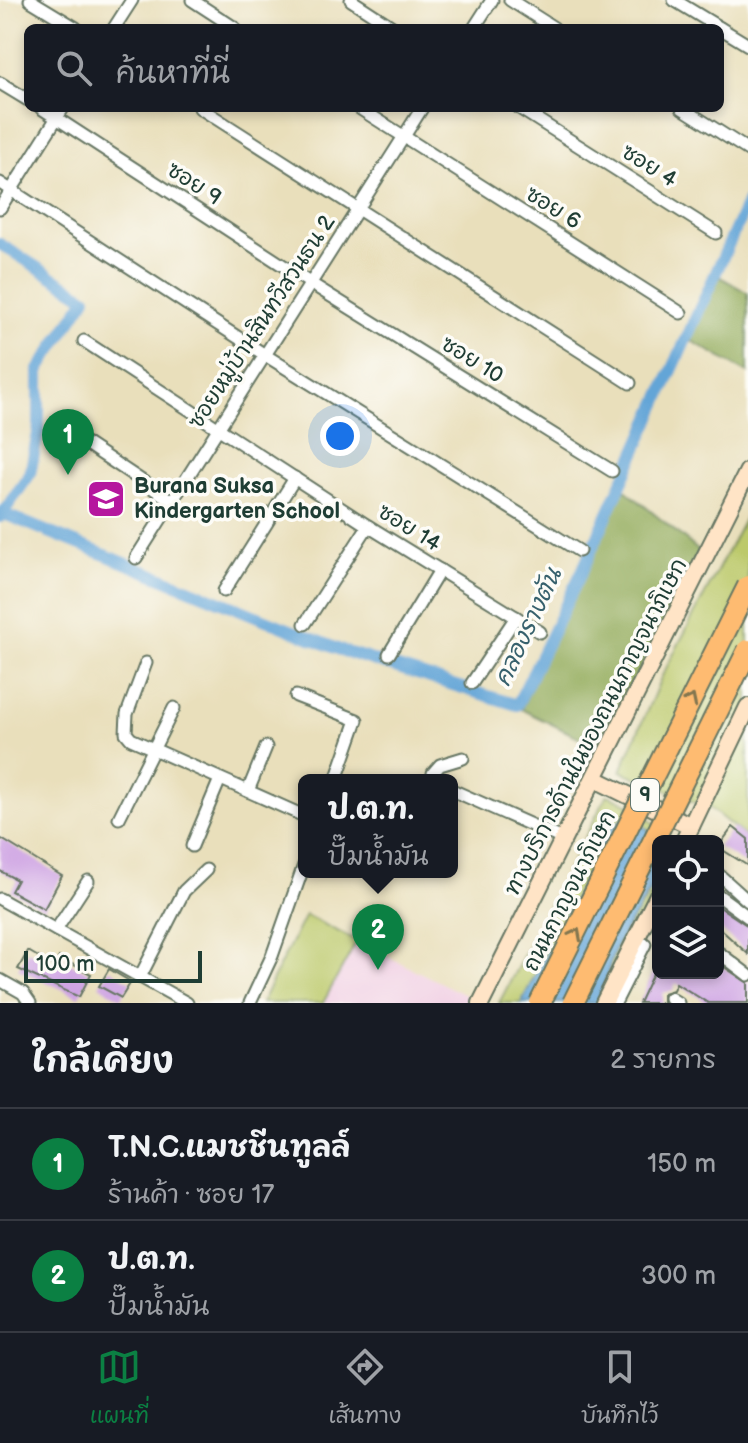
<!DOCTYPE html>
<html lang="th">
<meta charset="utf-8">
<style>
:root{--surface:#171b24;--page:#20242c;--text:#f1f3f6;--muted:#9ea1a6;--line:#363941;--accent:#0b8043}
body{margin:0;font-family:"Balsamiq Sans","Playpen Sans Thai",sans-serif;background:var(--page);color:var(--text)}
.controls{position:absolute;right:24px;bottom:24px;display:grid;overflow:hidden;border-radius:12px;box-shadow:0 4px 12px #0003}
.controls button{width:72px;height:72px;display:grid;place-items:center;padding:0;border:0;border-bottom:2px solid var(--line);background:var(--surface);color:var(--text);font:40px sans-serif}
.scale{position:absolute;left:24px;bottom:20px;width:178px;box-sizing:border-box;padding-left:8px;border:4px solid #1f3d34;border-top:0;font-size:22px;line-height:28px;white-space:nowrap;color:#1f3d34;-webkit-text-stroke:6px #fdfcf7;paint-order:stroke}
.you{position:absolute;left:340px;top:436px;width:28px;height:28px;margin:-20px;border:6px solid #fff;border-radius:50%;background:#1a73e8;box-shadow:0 0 0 12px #1a73e833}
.badge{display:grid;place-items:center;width:52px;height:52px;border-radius:50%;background:var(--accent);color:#fff;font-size:26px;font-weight:700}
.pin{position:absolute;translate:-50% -66px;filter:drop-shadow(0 2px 4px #0008)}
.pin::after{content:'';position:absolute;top:42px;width:28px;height:24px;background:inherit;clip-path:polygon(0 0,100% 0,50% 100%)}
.popup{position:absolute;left:298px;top:774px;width:160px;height:104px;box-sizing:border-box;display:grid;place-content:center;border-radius:12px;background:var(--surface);filter:drop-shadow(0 2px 6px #0005);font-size:26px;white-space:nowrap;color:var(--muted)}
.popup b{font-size:30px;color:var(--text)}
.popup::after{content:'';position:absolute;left:50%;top:100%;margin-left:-16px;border:16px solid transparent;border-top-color:var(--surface)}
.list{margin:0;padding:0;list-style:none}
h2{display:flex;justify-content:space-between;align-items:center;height:104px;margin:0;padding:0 32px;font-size:34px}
h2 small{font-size:26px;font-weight:400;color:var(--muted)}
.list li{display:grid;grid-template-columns:52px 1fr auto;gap:24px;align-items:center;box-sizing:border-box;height:112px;padding:0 32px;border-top:2px solid var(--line)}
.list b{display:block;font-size:30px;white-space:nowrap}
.list p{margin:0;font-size:26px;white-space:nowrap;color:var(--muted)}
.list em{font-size:26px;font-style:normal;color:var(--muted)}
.icon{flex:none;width:44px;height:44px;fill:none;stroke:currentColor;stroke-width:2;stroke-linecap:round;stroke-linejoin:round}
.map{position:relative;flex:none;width:748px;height:1003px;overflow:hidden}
.search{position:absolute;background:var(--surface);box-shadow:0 4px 12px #0003;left:24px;right:24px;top:24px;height:88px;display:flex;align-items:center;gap:20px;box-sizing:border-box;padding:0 28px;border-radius:12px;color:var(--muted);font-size:30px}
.sheet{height:328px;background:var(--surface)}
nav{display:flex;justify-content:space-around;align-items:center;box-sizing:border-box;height:112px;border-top:2px solid var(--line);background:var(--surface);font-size:22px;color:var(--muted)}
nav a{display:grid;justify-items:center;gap:4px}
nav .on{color:var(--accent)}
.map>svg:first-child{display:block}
</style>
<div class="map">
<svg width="748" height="1003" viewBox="0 0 748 1003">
<rect width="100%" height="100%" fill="#fdfcf7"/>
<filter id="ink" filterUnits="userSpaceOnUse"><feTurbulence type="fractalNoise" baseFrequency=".0125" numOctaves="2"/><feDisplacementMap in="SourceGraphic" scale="16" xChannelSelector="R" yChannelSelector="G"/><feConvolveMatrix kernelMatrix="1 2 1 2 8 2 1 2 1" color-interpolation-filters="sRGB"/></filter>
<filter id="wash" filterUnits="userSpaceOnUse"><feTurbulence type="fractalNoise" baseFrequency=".006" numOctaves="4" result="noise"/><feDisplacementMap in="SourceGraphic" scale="32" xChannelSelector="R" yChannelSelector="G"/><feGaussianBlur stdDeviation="1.8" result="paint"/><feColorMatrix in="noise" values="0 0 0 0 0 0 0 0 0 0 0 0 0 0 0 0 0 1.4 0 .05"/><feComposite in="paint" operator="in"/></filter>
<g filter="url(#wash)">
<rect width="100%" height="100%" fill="#e9dfbb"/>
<polygon fill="#f1d0e4" points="357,941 473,999 471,1003 323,1003"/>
<g fill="#bcc96b" stroke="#6e8350" stroke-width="2">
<polygon points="748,512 748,839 711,809 621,771 662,676"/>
<path d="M 607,795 C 633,803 653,820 671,841 L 658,841 L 658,917 L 639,943 L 609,1003 L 499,1003 Z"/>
<polygon points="305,915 357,941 323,1003 261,1003"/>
</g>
<g fill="#95ad5f" stroke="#5a754a" stroke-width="2">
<polygon points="719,276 748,293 748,373 690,340"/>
<polygon points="623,488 699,551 600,748 521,709"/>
</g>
<path fill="#63a5d7" stroke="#417186" stroke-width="2" d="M 627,814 C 699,855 635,902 615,950 C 608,967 606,986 597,1003 L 521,1003 L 608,831 Z"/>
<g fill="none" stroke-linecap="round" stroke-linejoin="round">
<g stroke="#63a5d7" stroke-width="12">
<polyline points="0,244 86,298 39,370 39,428 30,474 0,517"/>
<polyline points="4,514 340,650 517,705 583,569 748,201"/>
</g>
</g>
<g id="blocks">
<g fill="#cea3e3">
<polygon points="733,827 748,839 748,866 718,847"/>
<polygon points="0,838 62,876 44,909 11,891 17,880 0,871"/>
<polygon points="718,906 748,926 748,954 718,927"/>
<polygon points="28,951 54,966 59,957 91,974 79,997 18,969"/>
<polygon points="718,963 748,983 748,1003 708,1003 676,983 673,990 663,993 663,1003 639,1003 653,973 718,973"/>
<polygon points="109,969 131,982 121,998 99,986"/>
</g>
</g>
</g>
<g filter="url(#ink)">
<use href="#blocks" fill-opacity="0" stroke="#667663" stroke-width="2"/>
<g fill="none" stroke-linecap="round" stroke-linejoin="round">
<defs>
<g id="street">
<polyline points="30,0 76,28"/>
<polyline points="192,0 235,28"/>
<polyline points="351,0 394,28"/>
<polyline points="510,0 554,28"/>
<polyline points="674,0 720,28"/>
<polyline points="114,28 132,0"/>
<polyline points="474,28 492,0"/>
<polyline points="720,28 748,45"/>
<polyline points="0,83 28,100"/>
<polyline points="41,108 310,283 612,471"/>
<polyline points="200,108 630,383"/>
<polyline points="359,108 681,313"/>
<polyline points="519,108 716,233"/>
<polyline points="682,108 748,150"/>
<polyline points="0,183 265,355 579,551"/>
<polyline points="0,208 63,108"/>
<polyline points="84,341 368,526 540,632"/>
<polyline points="64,429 172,501"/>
<polyline points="136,558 422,108"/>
<polyline points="224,591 295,478"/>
<polyline points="305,624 368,526"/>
<polyline points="389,654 440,570"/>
<polyline points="146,663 127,714 126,733 131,739 304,816"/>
<polyline points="472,683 516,617"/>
<polyline points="296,696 357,720 336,780"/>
<polyline points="434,780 433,773 440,765 463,758"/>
<polyline points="452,790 565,840"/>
<polyline points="248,791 266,747"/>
<polyline points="119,818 174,708"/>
<polyline points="192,846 220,779"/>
<polyline points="718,874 748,901"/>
<polyline points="718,895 748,917"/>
<polyline points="0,899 187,1003"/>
<polyline points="56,930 88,881"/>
<polyline points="718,952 748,975"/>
<polyline points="140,977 184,891 206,870"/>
<polyline points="0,980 23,993 30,1003"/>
<polyline points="670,998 678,1003"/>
<polyline points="250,1003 272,956 304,865"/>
<polyline points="615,1003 645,944"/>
</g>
<g id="secondary">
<polyline points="595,779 691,826"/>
<polyline points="684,841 748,707"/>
<polyline points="481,1003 748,471"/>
<polyline points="604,1003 658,895"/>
</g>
</defs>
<use href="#street" stroke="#667663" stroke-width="15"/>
<use href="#secondary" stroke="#667663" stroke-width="20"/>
<use href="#street" stroke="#fff" stroke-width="11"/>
<use href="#secondary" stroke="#ffe4c6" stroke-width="16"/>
<defs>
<g id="highway-bridge">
<polyline points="540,1003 748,586"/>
<polyline points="573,1003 748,650"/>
</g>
</defs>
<use href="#highway-bridge" stroke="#667663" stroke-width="24" stroke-linecap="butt"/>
<use href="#highway-bridge" stroke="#febb71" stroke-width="20"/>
</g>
<defs><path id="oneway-chevron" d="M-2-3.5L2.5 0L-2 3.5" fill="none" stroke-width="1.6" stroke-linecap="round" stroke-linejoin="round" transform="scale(2)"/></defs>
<g stroke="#83764f">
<use href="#oneway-chevron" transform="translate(691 700) rotate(-64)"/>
<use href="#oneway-chevron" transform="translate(576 934) rotate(-63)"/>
</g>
</g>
<defs>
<symbol id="school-square" viewBox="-11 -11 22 22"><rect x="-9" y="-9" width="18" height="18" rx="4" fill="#b5179e" stroke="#fdfcf7"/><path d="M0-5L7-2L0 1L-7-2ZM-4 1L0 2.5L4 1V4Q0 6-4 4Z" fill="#fff"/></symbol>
</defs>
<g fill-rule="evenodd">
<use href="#school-square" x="84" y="477" width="44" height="44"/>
</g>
<g text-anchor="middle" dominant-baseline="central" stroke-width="7" stroke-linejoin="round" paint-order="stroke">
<rect fill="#fdfcf7" stroke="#62766e" stroke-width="2" x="631" y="779" width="28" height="32" rx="6"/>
<g font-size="20" font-weight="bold" fill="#1f3d34">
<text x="645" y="795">9</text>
</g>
<g font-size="22" fill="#1f3d34" stroke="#fdfcf7">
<text transform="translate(649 166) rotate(32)">ซอย 4</text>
<text transform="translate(194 184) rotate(33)">ซอย 9</text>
<text transform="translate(553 208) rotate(32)">ซอย 6</text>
<text transform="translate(262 322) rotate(-57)">ซอยหมู่บ้านสินทวีสวนธน 2</text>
<text transform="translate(472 360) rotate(32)">ซอย 10</text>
<text transform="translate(409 528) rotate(32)">ซอย 14</text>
<text transform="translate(596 727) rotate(-63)">ทางบริการด้านในของถนนกาญจนาภิเษก</text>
<text transform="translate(570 891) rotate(-63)">ถนนกาญจนาภิเษก</text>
</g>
<g font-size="22" font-weight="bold" fill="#1f3d34" stroke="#fdfcf7" text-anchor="start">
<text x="134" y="486">Burana Suksa<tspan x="134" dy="25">Kindergarten School</tspan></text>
</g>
<g font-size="24" font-style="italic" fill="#37616d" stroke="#fdfcf7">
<text transform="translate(528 627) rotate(-65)">คลองรางตัน</text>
</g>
</g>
</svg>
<div class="controls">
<button><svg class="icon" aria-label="locate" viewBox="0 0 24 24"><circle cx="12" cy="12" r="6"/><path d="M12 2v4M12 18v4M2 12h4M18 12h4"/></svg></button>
<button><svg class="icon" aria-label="layers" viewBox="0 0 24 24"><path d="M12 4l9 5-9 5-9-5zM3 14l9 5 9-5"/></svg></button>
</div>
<div class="scale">100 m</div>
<div class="you"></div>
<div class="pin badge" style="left:68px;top:475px">1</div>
<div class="pin badge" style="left:378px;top:970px">2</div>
<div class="popup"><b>ป.ต.ท.</b>ปั๊มน้ำมัน</div>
<div class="search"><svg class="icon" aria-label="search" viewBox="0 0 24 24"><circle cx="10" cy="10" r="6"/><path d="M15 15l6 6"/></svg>ค้นหาที่นี่</div>
</div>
<section class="sheet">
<h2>ใกล้เคียง<small>2 รายการ</small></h2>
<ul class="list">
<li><span class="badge">1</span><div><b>T.N.C.แมชชีนทูลล์</b><p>ร้านค้า · ซอย 17</p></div><em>150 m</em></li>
<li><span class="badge">2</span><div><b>ป.ต.ท.</b><p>ปั๊มน้ำมัน</p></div><em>300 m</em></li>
</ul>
</section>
<nav>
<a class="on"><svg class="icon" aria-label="map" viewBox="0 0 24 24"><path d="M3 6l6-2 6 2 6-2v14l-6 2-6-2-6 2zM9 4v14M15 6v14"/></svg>แผนที่</a>
<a><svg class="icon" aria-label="directions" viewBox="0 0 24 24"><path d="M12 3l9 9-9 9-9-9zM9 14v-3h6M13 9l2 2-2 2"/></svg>เส้นทาง</a>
<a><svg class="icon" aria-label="saved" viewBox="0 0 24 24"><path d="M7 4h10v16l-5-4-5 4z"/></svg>บันทึกไว้</a>
</nav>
